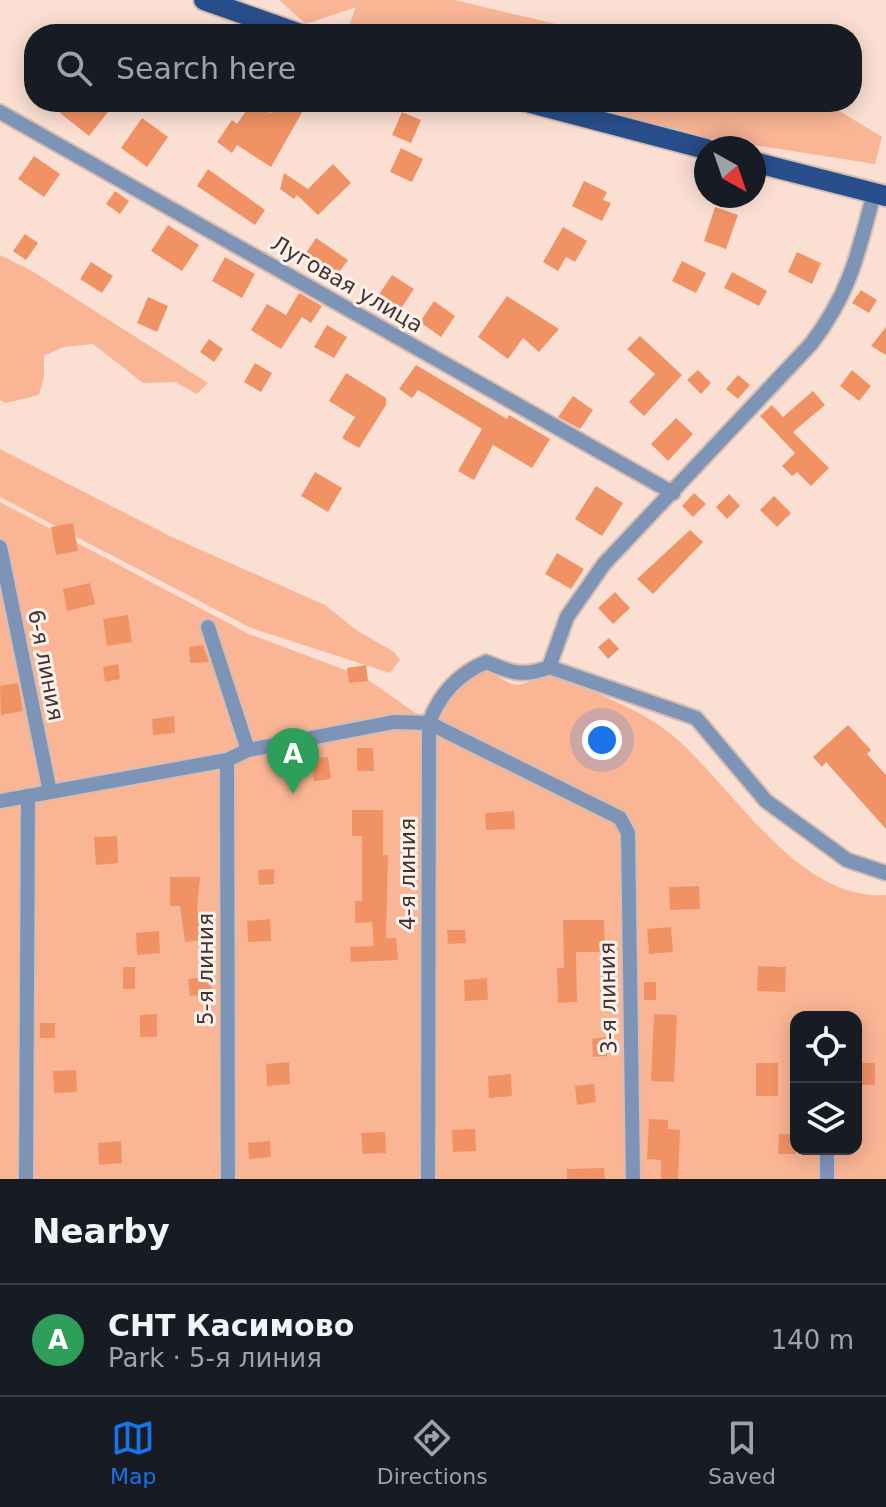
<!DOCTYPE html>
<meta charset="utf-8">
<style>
:root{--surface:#171b24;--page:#242831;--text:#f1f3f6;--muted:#9ea1a6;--line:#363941;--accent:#1a73e8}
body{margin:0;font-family:"DejaVu Sans",sans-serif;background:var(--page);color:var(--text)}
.controls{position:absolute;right:24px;bottom:24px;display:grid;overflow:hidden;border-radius:16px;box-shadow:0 4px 20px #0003}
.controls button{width:72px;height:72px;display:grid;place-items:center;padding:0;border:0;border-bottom:2px solid var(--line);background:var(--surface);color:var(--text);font:40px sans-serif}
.compass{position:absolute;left:694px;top:136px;width:72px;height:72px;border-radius:50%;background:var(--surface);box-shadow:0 4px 20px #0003;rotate:140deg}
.you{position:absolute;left:602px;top:740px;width:28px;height:28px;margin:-20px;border:6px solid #fff;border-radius:50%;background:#1a73e8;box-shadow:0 0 0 12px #1a73e833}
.badge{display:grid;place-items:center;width:52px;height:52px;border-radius:50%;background:var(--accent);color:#fff;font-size:26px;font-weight:700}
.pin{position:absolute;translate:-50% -66px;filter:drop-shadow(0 2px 4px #0008)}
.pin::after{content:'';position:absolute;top:42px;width:28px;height:24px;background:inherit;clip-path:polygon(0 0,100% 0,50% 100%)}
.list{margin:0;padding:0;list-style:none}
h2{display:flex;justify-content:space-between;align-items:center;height:104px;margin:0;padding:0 32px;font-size:34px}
h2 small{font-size:26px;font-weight:400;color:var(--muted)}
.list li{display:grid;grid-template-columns:52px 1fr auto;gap:24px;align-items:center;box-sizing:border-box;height:112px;padding:0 32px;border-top:2px solid var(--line)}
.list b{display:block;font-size:30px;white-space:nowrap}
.list p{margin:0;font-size:26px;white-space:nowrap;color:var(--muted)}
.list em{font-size:26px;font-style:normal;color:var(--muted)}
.icon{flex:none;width:44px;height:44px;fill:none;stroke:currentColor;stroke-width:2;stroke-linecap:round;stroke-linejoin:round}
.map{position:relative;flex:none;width:886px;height:1179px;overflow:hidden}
.search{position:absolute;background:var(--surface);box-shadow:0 4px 20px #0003;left:24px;right:24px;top:24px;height:88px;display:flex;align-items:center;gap:20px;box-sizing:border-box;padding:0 28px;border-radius:32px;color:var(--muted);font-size:30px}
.sheet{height:216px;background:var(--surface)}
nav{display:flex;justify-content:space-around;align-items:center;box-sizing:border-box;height:112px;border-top:2px solid var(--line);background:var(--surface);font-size:22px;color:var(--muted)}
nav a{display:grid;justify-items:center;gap:4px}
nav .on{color:var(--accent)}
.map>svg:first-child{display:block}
</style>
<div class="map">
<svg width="886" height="1179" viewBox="0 0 886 1179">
<rect width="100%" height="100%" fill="#fbdfd3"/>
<g fill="#fab595" fill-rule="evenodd">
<polygon points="279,0 454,0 598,34 346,34 356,7 306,24"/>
<polygon points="570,102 825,102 882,137 875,164 696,136"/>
<polygon points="0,255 32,271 208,383 197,394 175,382 143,383 93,344 64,347 44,356 44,377 39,395 6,403 0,400"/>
<polygon points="0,449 174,538 325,605 356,630 394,652 400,660 390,673 251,628 0,497"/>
<path d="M 0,502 L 249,634 L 364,677 L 421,717 L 434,718 C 444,697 462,675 485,669 L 511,684 L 519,685 L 557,674 C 593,693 639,708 671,734 C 730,782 797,902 886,895 L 886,1179 L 0,1179 ZM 796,1017 L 856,1017 L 856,1149 L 796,1149 Z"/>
</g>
<g fill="#f19265">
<polygon points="69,102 116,102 89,136 60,113"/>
<polygon points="252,102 271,113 277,102 295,102 305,107 271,167 237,145 232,153 217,142 232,120 237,124"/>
<polygon points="402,112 421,120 411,143 392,135"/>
<polygon points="142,118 168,137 147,167 121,148"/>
<polygon points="401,148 423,159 412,182 390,172"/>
<polygon points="34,156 60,174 44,197 18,179"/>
<polygon points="333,164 351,183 318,215 297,195 294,199 280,189 284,173 308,189"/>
<polygon points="208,169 265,210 255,225 197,186"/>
<polygon points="584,181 607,192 603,200 611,203 602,221 572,206"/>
<polygon points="115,191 129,201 120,214 106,204"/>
<polygon points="715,207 738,215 726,249 704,241"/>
<polygon points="168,225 199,245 182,271 151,251"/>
<polygon points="563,227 587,241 575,262 566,257 558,271 543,262"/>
<polygon points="25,234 38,243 26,260 13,251"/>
<polygon points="316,238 348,260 337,275 306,253"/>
<polygon points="797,252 821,263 812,284 788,272"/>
<polygon points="225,257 255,274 242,298 212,281"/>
<polygon points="682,261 706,273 696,293 672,281"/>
<polygon points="91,262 113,276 102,293 80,279"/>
<polygon points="732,272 767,291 759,306 724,288"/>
<polygon points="392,275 414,289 400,310 378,296"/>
<polygon points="861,290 877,300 869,313 852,303"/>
<polygon points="299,293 322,306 311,323 302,317 281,349 251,330 267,304 286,315"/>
<polygon points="507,296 559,329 539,352 523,338 508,359 478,337"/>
<polygon points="148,297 168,306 157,332 137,323"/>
<polygon points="434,301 455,316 441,337 420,322"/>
<polygon points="327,325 347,337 334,358 314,347"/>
<polygon points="886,327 886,355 871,346"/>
<polygon points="640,336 682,375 644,416 629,402 655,374 627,349"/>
<polygon points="209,339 223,349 214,362 200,352"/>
<polygon points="255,363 272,373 261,392 244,382"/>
<polygon points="416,365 507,419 509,415 550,439 532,468 493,445 474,480 458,471 482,429 418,390 412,398 399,389"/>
<polygon points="698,370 711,383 701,394 687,380"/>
<polygon points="852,370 871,386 859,401 840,386"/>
<polygon points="346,373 386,398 386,405 359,448 342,438 355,417 329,401"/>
<polygon points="738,375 750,385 738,399 726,389"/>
<polygon points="813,391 825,405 793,432 829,468 811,486 797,472 792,476 782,466 795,453 760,416 772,405 783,417"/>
<polygon points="573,396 593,410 580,429 558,417"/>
<polygon points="676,418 693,434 668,461 651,444"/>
<polygon points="315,472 342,488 328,512 301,496"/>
<polygon points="596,486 623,503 602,536 575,519"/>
<polygon points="694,493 706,504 693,517 682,506"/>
<polygon points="729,494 740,506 727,519 716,507"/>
<polygon points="774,496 791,513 777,527 760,510"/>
<polygon points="73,523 78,551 56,555 51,527"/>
<polygon points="690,530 703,542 653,594 637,579"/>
<polygon points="557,553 584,569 571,589 545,574"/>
<polygon points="90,583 95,604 67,611 63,589"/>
<polygon points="615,592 630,608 613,624 598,608"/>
<polygon points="128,615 132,642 107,646 103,619"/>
<polygon points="609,638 619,649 608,659 598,647"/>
<polygon points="203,645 209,662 190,663 189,647"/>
<polygon points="118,664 120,679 105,682 103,667"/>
<polygon points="366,665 368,681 349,683 347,668"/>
<polygon points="18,683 23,711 1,715 0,686"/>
<polygon points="174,716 175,733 153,735 152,719"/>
<polygon points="848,725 871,750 867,754 886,775 886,829 826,762 822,767 813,757"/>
<polygon points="357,748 373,748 374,771 357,771"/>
<polygon points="328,757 331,779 314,781 311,759"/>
<polygon points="352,810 383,810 383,855 388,855 386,938 396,938 398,960 351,962 350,947 374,946 372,922 355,923 355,901 362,901 362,836 352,836"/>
<polygon points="514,811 515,829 486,830 485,813"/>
<polygon points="117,836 118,863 96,865 94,837"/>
<polygon points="274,869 274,884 259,885 258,870"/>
<polygon points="170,877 200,877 197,907 202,940 185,942 180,906 170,906"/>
<polygon points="699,886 700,909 670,910 669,887"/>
<polygon points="270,919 271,941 248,942 247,921"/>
<polygon points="563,920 604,920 605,952 576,952 577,1002 558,1003 557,968 564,968"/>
<polygon points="671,927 673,952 649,954 647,929"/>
<polygon points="447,930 465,930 466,943 448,944"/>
<polygon points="159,931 160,953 137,955 136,933"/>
<polygon points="758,966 786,967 785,992 757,991"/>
<rect x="123" y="967" width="12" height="22"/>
<polygon points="210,977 212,994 190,996 188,979"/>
<polygon points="487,978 488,1000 465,1001 464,980"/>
<rect x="644" y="982" width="12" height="18"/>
<polygon points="157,1014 157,1037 140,1037 140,1015"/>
<polygon points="654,1014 677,1015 674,1082 651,1081"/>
<rect x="40" y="1023" width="15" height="15"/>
<polygon points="605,1037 607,1056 593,1057 592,1039"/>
<polygon points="289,1062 290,1084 267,1086 266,1064"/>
<rect x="756" y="1063" width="22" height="33"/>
<rect x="856" y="1063" width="19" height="22"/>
<polygon points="76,1070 77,1092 54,1093 53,1071"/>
<polygon points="511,1074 512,1096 489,1098 488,1076"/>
<polygon points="594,1084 596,1102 577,1105 575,1086"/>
<polygon points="649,1119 668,1120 668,1129 680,1130 678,1179 661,1179 661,1160 647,1159"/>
<polygon points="475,1129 476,1151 453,1152 452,1130"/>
<polygon points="385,1132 386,1153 363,1154 361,1133"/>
<polygon points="779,1134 796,1134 796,1154 778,1154"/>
<polygon points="121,1141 122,1163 99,1165 98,1143"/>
<polygon points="270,1141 271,1157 249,1159 248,1143"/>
<polygon points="604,1168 605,1179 567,1179 567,1169"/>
</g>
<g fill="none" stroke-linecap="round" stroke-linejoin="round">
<defs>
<g id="minor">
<polyline points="0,112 673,493"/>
<polyline points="0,547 50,792"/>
<polyline points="208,627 248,750"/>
<path d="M 549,667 L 567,617 L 604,564 L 811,344 C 850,293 858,254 874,193"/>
<polyline points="549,667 696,718 766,801 847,860 886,873"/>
<polyline points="227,760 228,1179"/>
<polyline points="0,801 227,760 248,750 394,722 429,723 620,818 628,833 633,1179"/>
<polyline points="827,1149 827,1179"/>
<polyline points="26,1179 28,796"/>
<path d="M 428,1179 L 429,723 C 439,695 458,674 486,662 C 510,672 523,678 549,667"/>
</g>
<g id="primary">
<polyline points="204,0 300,34"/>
<polyline points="527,102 706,149"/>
<polyline points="754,162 886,196"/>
</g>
</defs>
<use href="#minor" stroke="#d6bdb2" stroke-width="18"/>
<use href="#primary" stroke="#d6bdb2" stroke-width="24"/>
<use href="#minor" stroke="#7e94b7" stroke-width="14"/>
<use href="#primary" stroke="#284e8b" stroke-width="20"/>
</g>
<g text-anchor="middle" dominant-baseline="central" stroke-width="6" stroke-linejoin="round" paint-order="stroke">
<g font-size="22" fill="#433630" stroke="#fef0ea">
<text transform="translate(347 284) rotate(30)">Луговая улица</text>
<text transform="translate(46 665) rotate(79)">6-я линия</text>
<text transform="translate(407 874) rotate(-90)">4-я линия</text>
<text transform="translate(205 969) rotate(-90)">5-я линия</text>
<text transform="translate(608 998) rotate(-91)">3-я линия</text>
</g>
</g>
</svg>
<div class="controls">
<button><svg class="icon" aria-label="locate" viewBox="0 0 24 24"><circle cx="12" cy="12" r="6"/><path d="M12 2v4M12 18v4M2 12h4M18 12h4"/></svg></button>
<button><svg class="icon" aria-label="layers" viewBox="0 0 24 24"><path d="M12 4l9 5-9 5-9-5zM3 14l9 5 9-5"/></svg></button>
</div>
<svg class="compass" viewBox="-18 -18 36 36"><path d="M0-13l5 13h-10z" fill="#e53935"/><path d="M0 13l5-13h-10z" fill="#9ea1a6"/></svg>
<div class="you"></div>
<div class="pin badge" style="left:293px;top:794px;background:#2e9e5b">A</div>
<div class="search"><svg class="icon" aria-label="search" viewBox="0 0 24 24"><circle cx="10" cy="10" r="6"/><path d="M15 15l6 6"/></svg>Search here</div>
</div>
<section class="sheet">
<h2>Nearby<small></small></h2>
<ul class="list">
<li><span class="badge" style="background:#2e9e5b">A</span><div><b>СНТ Касимово</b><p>Park · 5-я линия</p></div><em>140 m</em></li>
</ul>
</section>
<nav>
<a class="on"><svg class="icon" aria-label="map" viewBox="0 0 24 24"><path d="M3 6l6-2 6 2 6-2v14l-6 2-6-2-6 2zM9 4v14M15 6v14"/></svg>Map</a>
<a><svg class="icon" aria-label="directions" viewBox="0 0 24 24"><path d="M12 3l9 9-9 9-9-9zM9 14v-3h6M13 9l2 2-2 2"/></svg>Directions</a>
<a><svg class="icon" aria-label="saved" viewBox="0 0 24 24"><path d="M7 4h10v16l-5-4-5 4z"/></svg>Saved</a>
</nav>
